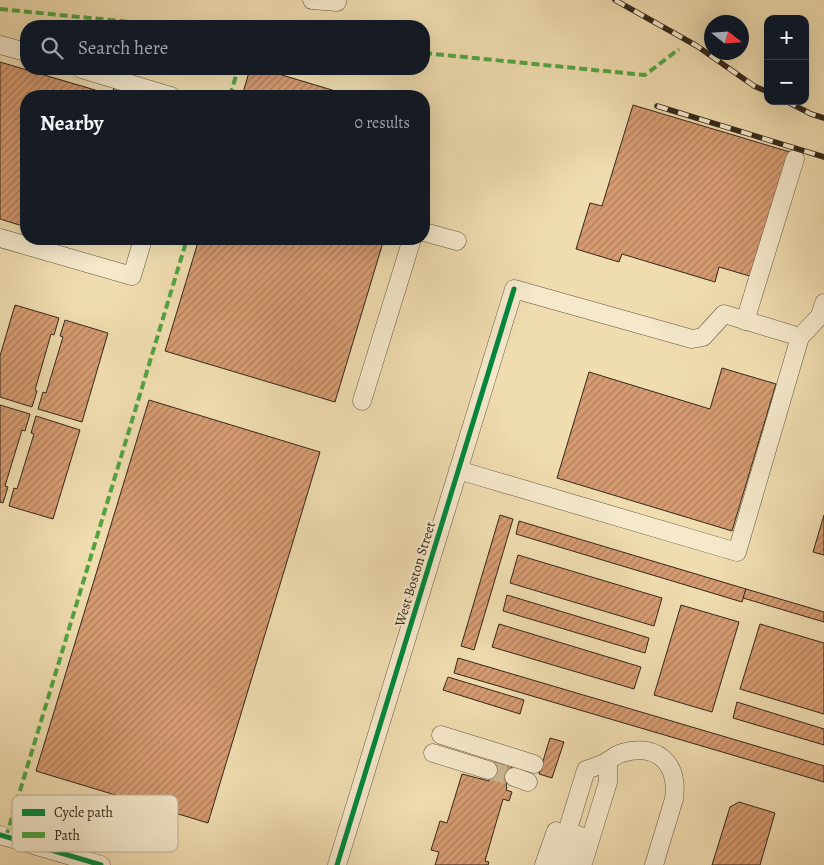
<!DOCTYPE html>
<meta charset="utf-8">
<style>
:root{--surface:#171b24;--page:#242831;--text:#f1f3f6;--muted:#9ea1a6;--line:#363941}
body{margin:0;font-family:Alegreya,serif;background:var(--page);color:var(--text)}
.controls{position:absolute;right:15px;top:15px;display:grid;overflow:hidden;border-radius:10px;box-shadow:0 5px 20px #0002}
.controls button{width:45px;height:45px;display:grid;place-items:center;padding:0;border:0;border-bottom:1px solid var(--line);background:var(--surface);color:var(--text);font:25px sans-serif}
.compass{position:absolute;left:704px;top:15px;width:45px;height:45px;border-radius:50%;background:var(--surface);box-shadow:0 5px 20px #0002;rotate:107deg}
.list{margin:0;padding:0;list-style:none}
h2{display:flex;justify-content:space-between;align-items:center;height:65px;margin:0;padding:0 20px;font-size:21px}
h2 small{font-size:16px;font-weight:400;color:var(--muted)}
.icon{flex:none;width:28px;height:28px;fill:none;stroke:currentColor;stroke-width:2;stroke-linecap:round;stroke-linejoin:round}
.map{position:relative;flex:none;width:824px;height:865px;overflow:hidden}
.search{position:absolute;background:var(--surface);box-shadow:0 5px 20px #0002;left:20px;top:20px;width:410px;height:55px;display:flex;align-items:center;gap:12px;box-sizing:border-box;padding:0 18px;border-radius:20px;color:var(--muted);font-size:19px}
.panel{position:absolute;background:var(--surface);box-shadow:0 5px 20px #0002;left:20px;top:90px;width:410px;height:155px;border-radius:20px}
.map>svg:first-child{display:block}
</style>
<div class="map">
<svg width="824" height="865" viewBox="0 0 824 865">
<defs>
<pattern id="building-hatch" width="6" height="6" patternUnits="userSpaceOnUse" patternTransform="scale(1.25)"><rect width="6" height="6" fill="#d69b71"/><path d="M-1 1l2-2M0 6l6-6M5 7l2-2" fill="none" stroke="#ae7e5c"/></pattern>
</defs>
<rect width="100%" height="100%" fill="#efdcaf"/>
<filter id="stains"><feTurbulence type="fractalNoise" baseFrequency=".004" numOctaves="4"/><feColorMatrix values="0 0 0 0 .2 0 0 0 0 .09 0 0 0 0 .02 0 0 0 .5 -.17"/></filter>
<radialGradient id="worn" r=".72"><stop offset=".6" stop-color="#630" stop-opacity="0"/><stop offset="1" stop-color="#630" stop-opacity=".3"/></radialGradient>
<g fill="url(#building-hatch)" stroke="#33271b">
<polygon points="0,62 112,95 114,87 136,93 135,96 26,96 26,227 0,219"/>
<polygon points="250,69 262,69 352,96 242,96"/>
<polygon points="633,105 790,152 753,277 719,267 715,282 622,254 619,262 576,249 590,203 602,206"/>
<polygon points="199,239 384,239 335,402 165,351"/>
<polygon points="15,305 59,318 54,335 51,334 35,390 37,391 32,407 0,397 0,356"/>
<polygon points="65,320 108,333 82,422 38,409 43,392 46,393 63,337 60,336"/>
<polygon points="722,368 776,384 732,531 557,478 589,372 710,409"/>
<polygon points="149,400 320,452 208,823 36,771"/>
<polygon points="0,405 30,414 25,431 22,430 5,486 8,487 3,503 0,502"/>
<polygon points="36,416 80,430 53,519 9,506 14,488 17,489 34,434 31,433"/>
<polygon points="500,515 513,519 474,650 461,646"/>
<polygon points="824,515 824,555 813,552"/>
<polygon points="519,521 746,589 742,602 516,534"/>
<polygon points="518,555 662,598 654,626 510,583"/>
<polygon points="746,589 824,612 824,622 743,598"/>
<polygon points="507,595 649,638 645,653 503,611"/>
<polygon points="681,605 739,622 712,712 654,695"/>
<polygon points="499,624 641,667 634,689 492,647"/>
<polygon points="760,624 824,643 824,714 740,689"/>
<polygon points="458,658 824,766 824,782 454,673"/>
<polygon points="448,677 524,700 520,714 443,690"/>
<polygon points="737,702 824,729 824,745 733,718"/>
<polygon points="550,738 564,742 552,778 539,774"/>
<polygon points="496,758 513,763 506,786 507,787 506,790 512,792 509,801 503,799 485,861 489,862 488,865 435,865 439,852 431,850 440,821 447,823 462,774 489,781"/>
<polygon points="739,802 775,813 760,865 712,865 730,807"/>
</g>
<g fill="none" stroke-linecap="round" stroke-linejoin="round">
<polyline stroke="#c9b891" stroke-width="18" stroke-dasharray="18 9" stroke-linecap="butt" points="488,770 514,777"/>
<defs>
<g id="minor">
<polyline points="312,0 337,2"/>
<polyline points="0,45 26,52"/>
<polyline points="81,69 171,96"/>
<polyline points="424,232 457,241"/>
<polyline points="0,238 132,276 143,239"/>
<polyline points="745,321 795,159"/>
<polyline points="800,337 820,316 824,303"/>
<polyline points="362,401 412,239"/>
<polyline points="441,735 534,764"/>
<polyline points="433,753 488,770"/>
<polyline points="514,777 528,782"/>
<polyline points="0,835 101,865"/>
<polyline points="584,860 608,782 608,761"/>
<polyline points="337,865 514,289 692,339 703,337 724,314 800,337 737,552 458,470"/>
<polyline points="544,865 556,831"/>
<path d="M 557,865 L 586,770 C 594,767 602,765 608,761 C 613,758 617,754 622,753 C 657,743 679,763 674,799 L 654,865"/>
<polyline points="570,865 579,835"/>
</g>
</defs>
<use href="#minor" stroke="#625440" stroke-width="19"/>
<use href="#minor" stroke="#f5e8cb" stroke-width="18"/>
<defs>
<g id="rail">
<polyline points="615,0 697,46 754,86 768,92"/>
<polyline points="786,101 811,114 824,118"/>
<polyline points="657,106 824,157"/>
</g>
</defs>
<use href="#rail" stroke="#33271b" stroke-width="5.5"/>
<use href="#rail" stroke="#f5e8cb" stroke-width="4" stroke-dasharray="11" stroke-linecap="butt"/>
<g stroke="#52a340" stroke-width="4" stroke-dasharray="8 4" stroke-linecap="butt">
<polyline points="0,9 170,26"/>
<polyline points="424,53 645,75 679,49"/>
<polyline points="230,96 238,69"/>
<polyline points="6,837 187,239"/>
</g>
<defs>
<g id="cycleway">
<polyline points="0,835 101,865"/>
<polyline points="337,865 514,289"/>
</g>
</defs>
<use href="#cycleway" stroke="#f5e8cb" stroke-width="8"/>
<use href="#cycleway" stroke="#00873e" stroke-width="5"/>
</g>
<g text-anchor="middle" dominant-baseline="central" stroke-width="4" stroke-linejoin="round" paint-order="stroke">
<g font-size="14" fill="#33271b" stroke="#f5e8cb">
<text transform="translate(415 574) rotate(-73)">West Boston Street</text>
</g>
</g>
<rect x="12" y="795" width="166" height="57" rx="8" fill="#f5e8cb" stroke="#bbae96" stroke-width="1"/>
<rect x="22" y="809" width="23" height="7" fill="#00873e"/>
<rect x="22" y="832" width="23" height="6" fill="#52a340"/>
<g font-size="14" fill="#33271b">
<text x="54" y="817">Cycle path</text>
<text x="54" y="840">Path</text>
</g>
<rect width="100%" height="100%" filter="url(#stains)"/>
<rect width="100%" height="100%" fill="url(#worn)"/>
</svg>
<div class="controls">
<button>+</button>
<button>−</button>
</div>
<svg class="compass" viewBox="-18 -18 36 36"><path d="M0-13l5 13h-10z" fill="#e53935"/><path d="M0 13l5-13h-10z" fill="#9ea1a6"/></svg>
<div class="search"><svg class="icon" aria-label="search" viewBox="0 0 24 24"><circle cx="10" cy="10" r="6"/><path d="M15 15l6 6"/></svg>Search here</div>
<section class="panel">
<h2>Nearby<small>0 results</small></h2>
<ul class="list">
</ul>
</section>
</div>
